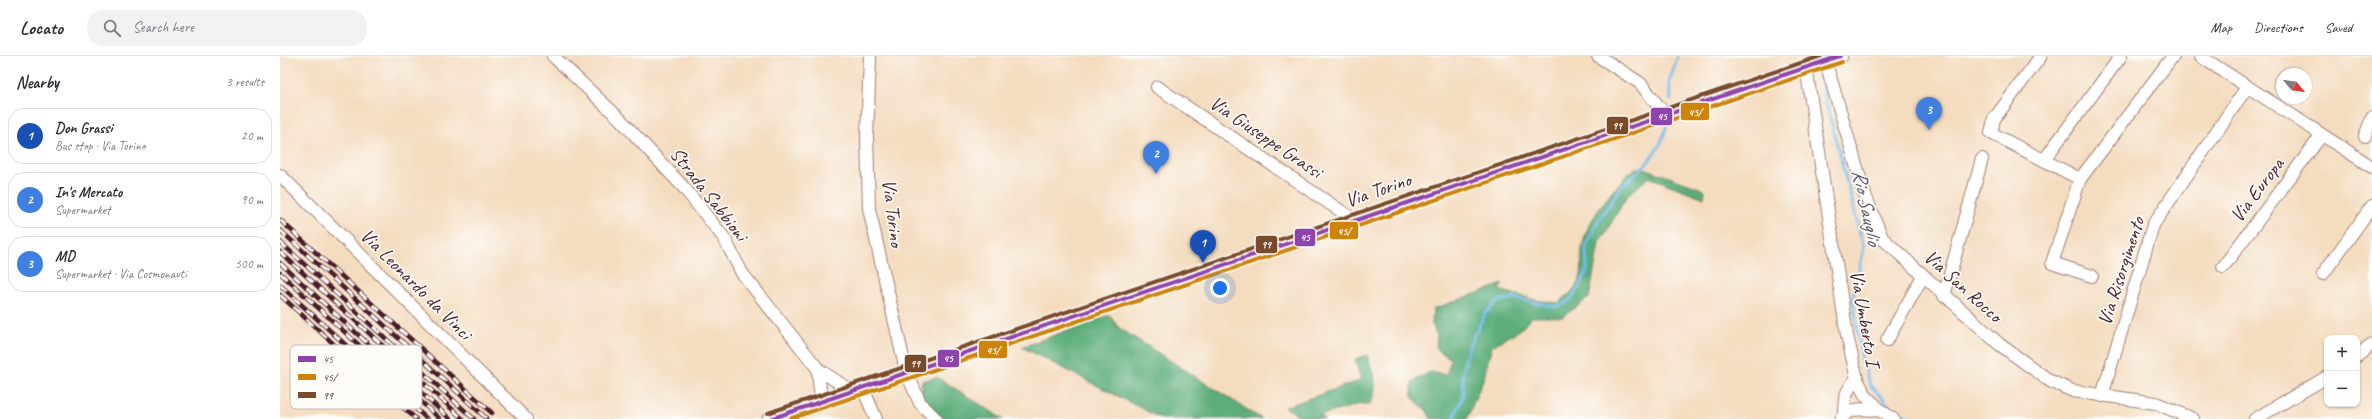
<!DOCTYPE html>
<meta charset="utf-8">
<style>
:root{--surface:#fff;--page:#f2f2f3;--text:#2b2b33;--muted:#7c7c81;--line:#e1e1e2;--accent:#db2777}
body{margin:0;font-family:Caveat,sans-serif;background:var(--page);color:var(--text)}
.controls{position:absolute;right:12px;bottom:12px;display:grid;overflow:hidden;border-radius:8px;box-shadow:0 1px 3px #0004}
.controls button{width:36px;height:36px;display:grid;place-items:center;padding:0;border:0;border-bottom:1px solid var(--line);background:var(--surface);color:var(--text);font:20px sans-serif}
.compass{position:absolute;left:1996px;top:12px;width:36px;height:36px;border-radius:50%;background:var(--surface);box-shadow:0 1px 3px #0004;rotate:119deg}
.you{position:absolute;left:940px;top:232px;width:14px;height:14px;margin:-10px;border:3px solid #fff;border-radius:50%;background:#1a73e8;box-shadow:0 0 0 6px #1a73e833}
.badge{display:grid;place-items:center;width:26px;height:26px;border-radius:50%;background:var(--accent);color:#fff;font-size:13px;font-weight:700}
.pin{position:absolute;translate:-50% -33px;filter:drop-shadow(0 1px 2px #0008)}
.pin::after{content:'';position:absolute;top:21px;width:14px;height:12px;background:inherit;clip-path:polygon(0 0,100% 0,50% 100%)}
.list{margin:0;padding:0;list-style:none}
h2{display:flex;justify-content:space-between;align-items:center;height:52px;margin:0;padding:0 16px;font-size:17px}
h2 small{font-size:13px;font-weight:400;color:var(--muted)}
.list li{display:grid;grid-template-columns:26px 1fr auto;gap:12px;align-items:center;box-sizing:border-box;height:56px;margin:0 8px 8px;padding:0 8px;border:1px solid var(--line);border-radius:16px}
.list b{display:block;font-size:15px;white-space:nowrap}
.list p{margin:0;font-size:13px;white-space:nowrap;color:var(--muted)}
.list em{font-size:13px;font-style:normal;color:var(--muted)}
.icon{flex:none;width:22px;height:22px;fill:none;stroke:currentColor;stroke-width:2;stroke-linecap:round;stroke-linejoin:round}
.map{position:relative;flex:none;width:2092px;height:363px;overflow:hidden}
header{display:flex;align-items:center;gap:24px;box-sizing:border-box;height:56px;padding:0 20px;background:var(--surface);border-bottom:1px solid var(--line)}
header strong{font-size:19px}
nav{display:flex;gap:22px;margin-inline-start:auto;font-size:14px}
.search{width:280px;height:36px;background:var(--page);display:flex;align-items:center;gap:10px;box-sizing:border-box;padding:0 14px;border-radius:16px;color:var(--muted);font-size:15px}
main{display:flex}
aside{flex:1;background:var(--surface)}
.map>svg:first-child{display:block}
</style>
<header>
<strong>Locato</strong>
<div class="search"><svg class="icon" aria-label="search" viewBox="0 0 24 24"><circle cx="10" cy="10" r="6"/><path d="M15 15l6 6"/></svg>Search here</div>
<nav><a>Map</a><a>Directions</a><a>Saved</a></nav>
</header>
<main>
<aside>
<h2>Nearby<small>3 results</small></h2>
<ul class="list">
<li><span class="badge" style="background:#1a4fb4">1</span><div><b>Don Grassi</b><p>Bus stop · Via Torino</p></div><em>20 m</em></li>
<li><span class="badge" style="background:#3f7fe0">2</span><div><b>In's Mercato</b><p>Supermarket</p></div><em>90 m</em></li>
<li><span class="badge" style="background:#3f7fe0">3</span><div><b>MD</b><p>Supermarket · Via Cosmonauti</p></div><em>500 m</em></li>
</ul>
</aside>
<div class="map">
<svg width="2092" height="363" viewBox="0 0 2092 363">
<rect width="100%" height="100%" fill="#fdfcf7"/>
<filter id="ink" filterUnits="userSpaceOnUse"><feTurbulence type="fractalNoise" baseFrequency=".025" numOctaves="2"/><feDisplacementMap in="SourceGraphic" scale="8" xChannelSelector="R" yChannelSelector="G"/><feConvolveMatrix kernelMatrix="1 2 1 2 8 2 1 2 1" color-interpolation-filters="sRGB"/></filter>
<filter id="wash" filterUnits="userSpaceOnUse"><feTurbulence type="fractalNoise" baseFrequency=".012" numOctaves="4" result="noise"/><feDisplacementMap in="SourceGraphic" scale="16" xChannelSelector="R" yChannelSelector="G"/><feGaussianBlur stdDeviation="0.9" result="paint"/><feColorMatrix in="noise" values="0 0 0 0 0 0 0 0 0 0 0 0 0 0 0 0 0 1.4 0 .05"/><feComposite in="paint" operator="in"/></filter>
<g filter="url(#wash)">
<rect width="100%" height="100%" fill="#f4dcbf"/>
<g fill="#5cad7a" stroke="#536652">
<path d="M 1356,112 L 1364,112 L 1425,134 L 1424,142 L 1369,121 L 1347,140 L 1319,188 L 1309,242 L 1282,261 L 1252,261 L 1240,274 L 1212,290 L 1204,321 L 1187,363 L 1151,363 L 1147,355 L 1132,341 L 1132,326 L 1150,316 L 1166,319 L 1171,303 L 1156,293 L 1157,280 L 1152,268 L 1153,253 L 1223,228 L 1219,234 L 1255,244 L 1278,247 C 1316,219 1293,213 1306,177 C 1312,159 1340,123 1356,112 Z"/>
<polygon points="829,259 839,272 982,363 882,363 742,291"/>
<path d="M 1087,299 C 1093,319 1100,328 1090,348 L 1080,348 L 1039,360 L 1045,363 L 1024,363 L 1005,351 L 1081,324 L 1075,303 Z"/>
<path d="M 657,321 L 723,363 L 660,363 C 652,353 638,339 642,325 Z"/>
</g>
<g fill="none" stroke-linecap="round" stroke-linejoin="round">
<g stroke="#75bbec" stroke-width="3">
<polyline points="1539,19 1584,192 1573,241 1581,300 1590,329 1612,352 1633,363"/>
<polyline points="1391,44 1389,26 1398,0"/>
<polyline points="1174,363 1183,339 1183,315 1189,290 1205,258 1216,246 1235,242 1275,251 1288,246 1300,231 1307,214 1306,190 1317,167 1342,130 1369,105 1381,87 1387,69"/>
</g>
</g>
</g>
<g filter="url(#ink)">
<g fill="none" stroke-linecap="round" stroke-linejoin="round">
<defs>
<g id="minor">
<polyline points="273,0 340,63 405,133 444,182 462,217 538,313 570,334"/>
<polyline points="590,0 587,81 589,153 626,315 640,347 656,363"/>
<polyline points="1318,0 1360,27 1385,58"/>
<polyline points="1544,0 1584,136 1602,182 1719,288 1770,325 1793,335 1876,347 1913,363"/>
<polyline points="1761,0 1714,63 1711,77 1800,123 1772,207 1812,220"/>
<polyline points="1920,0 2092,111"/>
<polyline points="1526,11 1567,279 1577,323 1585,339 1601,355 1613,363"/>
<polyline points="877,31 1074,164"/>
<polyline points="2085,80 2092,62"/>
<polyline points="1764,104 1841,0"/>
<polyline points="0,119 246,363"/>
<polyline points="1800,123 1893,0"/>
<polyline points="1943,211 2041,80"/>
<polyline points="2043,218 2092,150"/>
<polyline points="1664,240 1702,103"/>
<polyline points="1607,284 1643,220"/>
<polyline points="2077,300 2092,288"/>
<polyline points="538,313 541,345"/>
<polyline points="582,330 596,363"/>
<polyline points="1822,340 1873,169 1967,31"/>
<path d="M 1564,359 C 1564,344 1565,334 1577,323"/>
<path d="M 1561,363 C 1571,350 1586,353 1601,355"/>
<polyline points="1975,363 2047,321"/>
</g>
<polyline id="major" points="490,363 1560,0"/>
</defs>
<use href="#minor" stroke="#9f7e75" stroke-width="14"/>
<use href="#major" stroke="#9f7e75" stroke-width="17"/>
<use href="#minor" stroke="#fff" stroke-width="12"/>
<use href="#major" stroke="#fff" stroke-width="15"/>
<defs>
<g id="rail">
<polyline points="0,164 212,357"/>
<polyline points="0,174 206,362"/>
<polyline points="0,186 194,363"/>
<polyline points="0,196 183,363"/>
<polyline points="0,207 170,363"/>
<polyline points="0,217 160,363"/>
<polyline points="0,229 147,363"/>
<polyline points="0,239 136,363"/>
</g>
</defs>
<use href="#rail" stroke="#4a1f2b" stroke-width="4.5"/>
<use href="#rail" stroke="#fdfcf7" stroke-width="3" stroke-dasharray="9" stroke-linecap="butt"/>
<defs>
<polyline id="bus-1" points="490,363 1560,0"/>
<polyline id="bus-2" points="509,363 1562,6"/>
<polyline id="bus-3" points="488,357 1541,0"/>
</defs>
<use href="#bus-1" stroke="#fdfcf7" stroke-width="7"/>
<use href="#bus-2" stroke="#fdfcf7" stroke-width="7"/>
<use href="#bus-3" stroke="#fdfcf7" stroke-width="7"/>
<use href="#bus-1" stroke="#8e44ad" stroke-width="4"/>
<use href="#bus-2" stroke="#cc840b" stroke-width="4"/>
<use href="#bus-3" stroke="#7a4b2a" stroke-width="4"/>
</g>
</g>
<g text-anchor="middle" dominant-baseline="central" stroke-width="3.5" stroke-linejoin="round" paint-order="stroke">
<g font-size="20" fill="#4a1f2b" stroke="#fdfcf7">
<text transform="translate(986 81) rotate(34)">Via Giuseppe Grassi</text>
<text transform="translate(1098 134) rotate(-19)">Via Torino</text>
<text transform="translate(1977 134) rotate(-53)">Via Europa</text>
<text transform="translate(429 138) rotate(52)">Strada Sabbioni</text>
<text transform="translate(613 157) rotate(83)">Via Torino</text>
<text transform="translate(1841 215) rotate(-72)">Via Risorgimento</text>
<text transform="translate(136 228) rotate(45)">Via Leonardo da Vinci</text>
<text transform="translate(1683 230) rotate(42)">Via San Rocco</text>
<text transform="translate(1585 262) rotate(80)">Via Umberto I</text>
</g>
<g font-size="21" font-style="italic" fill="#59566f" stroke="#fdfcf7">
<text transform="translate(1587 151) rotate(78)">Rio Sauglio</text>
</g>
</g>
<rect x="10" y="289" width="132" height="64" rx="6" fill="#fdfcf7" stroke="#c7baba" stroke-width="1"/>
<rect x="18" y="300" width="18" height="6" fill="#8e44ad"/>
<rect x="18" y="318" width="18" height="6" fill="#cc840b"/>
<rect x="18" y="336" width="18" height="6" fill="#7a4b2a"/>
<g font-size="11" fill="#4a1f2b">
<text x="43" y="307">45</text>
<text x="43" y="325">45/</text>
<text x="43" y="343">99</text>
</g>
<g stroke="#fdfcf7" stroke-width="1.5">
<rect x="1400" y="46" width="30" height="19" rx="4" fill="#cc840b"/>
<rect x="1370" y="51" width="23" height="19" rx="4" fill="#8e44ad"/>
<rect x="1326" y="60" width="23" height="19" rx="4" fill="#7a4b2a"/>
<rect x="1049" y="165" width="30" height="19" rx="4" fill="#cc840b"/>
<rect x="1014" y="172" width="22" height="19" rx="4" fill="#8e44ad"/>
<rect x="975" y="179" width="23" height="19" rx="4" fill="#7a4b2a"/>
<rect x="698" y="284" width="30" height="19" rx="4" fill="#cc840b"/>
<rect x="657" y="293" width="23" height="19" rx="4" fill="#8e44ad"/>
<rect x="624" y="298" width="23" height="19" rx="4" fill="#7a4b2a"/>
</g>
<g font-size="11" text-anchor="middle" font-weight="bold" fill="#fff">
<text x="1415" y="60">45/</text>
<text x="1382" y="64">45</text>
<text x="1337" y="73">99</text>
<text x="1064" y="179">45/</text>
<text x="1025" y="185">45</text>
<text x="986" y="192">99</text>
<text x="713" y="298">45/</text>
<text x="668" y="306">45</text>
<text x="635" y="311">99</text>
</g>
</svg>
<div class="controls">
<button>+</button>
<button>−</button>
</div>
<svg class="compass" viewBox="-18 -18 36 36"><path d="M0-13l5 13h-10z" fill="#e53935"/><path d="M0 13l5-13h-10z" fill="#7c7c81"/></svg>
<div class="you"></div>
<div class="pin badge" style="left:923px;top:207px;background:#1a4fb4">1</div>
<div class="pin badge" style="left:876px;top:118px;background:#3f7fe0">2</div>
<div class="pin badge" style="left:1649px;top:74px;background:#3f7fe0">3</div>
</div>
</main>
